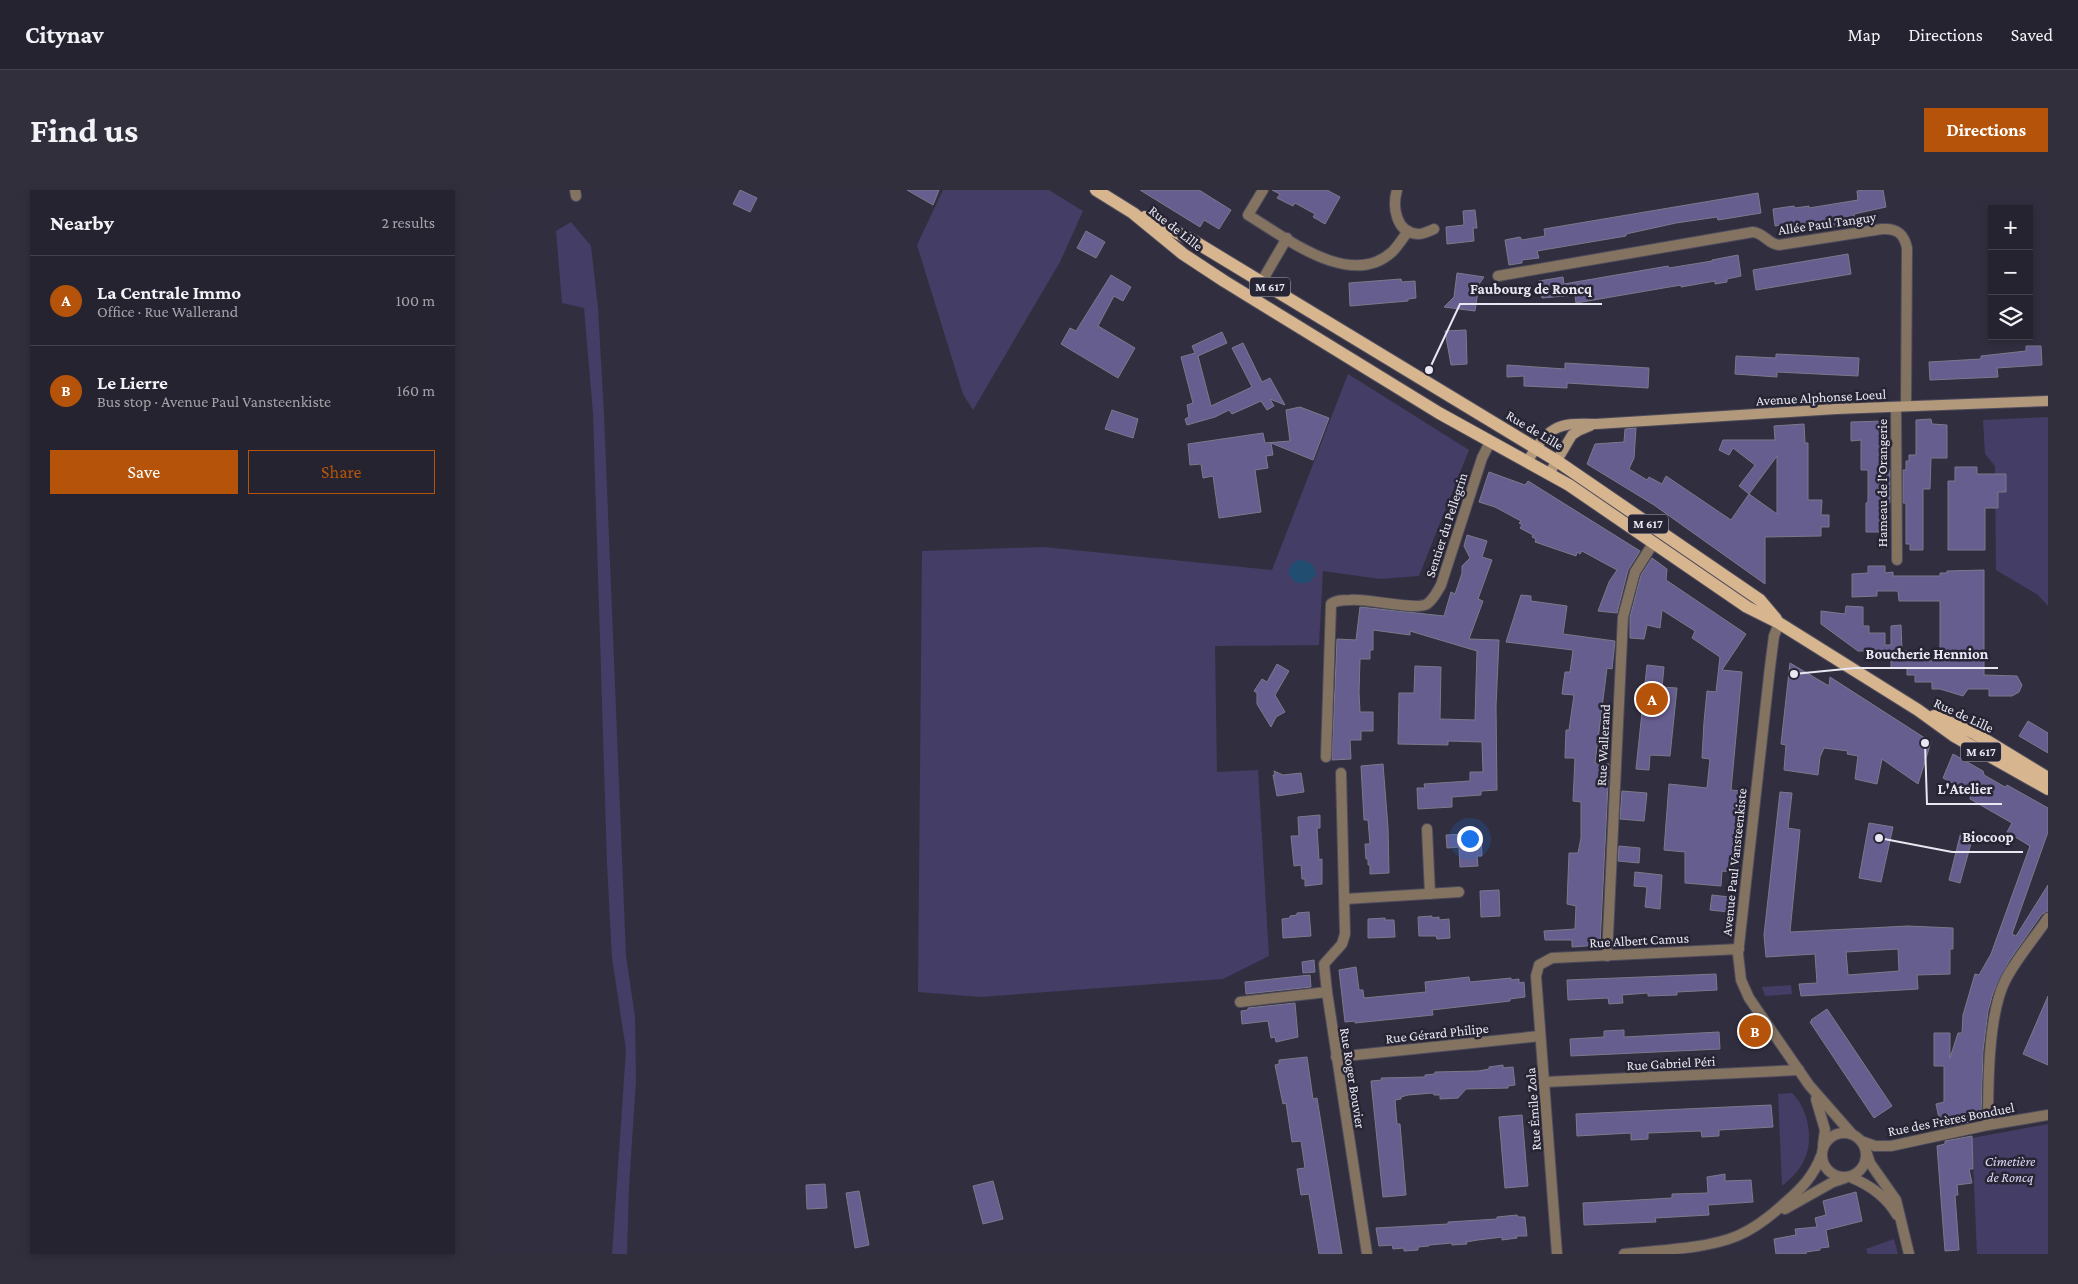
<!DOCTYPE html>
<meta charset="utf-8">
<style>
:root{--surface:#25232f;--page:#312f3b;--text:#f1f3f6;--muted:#a3a4aa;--line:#42404b;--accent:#b45309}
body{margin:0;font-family:"Crimson Pro",serif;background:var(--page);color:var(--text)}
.controls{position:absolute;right:15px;top:15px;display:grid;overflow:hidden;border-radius:0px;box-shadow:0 2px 8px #0003}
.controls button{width:45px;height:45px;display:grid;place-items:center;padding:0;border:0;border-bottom:1px solid var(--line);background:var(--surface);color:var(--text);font:25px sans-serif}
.you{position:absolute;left:984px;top:648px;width:18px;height:18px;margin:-12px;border:4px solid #fff;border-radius:50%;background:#1a73e8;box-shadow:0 0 0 8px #1a73e833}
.badge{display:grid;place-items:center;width:32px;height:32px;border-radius:50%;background:var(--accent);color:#fff;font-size:16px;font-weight:700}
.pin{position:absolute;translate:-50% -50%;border:2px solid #fff;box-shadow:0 1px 5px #0006}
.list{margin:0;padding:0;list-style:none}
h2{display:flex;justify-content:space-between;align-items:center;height:65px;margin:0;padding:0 20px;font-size:21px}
h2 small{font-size:16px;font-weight:400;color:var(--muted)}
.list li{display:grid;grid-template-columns:32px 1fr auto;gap:15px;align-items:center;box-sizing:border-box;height:90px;padding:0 20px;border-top:1px solid var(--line)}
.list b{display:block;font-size:19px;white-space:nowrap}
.list p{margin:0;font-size:16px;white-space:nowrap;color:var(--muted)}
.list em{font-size:16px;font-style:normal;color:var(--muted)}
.actions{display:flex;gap:10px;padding:15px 20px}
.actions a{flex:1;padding:11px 0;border:1px solid var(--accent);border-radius:0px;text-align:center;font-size:18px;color:var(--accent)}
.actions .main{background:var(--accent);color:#fff}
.icon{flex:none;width:28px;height:28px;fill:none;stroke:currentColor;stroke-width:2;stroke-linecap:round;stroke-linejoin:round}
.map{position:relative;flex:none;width:1563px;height:1064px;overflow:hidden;border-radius:0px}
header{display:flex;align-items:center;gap:30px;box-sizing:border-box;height:70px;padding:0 25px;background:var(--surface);border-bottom:1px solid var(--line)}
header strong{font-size:24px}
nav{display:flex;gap:28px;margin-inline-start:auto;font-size:18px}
.intro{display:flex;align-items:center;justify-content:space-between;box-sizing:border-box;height:120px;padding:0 30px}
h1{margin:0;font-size:35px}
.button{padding:12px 22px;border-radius:0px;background:var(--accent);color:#fff;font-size:18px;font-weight:700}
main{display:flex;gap:30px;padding:0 30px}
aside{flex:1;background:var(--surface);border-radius:0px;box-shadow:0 2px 8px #0003}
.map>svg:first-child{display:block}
</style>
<header>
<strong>Citynav</strong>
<nav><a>Map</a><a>Directions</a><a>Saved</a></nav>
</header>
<div class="intro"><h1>Find us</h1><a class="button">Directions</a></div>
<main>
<aside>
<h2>Nearby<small>2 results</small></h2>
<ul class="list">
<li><span class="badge">A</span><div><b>La Centrale Immo</b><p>Office · Rue Wallerand</p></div><em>100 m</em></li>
<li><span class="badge">B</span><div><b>Le Lierre</b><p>Bus stop · Avenue Paul Vansteenkiste</p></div><em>160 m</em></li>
</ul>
<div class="actions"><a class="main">Save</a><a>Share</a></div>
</aside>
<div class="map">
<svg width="1563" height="1064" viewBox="0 0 1563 1064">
<rect width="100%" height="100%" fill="#312f3f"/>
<g fill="#443d65">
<polygon points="458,0 564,0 598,21 575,72 488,220 478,204 432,55"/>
<polygon points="86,32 106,56 113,118 119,225 141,766 150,827 151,890 144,997 142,1064 127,1064 141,860 127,768 122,673 108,223 99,118 77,113 71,41"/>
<polygon points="863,184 984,260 934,386 895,389 838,381 834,455 730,456 732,582 773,580 784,766 738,789 495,807 433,802 437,361 559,357 787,380"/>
<polygon points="1563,227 1563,416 1553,405 1511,380 1510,276 1500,264 1498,230"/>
<polygon points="1306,795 1307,804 1280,806 1277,797"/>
<path d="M 1307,903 C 1325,920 1330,956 1316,976 C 1311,984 1304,990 1297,996 L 1293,904 Z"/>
<polygon points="1563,934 1563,1064 1492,1064 1487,948"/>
<polygon points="1409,1049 1413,1064 1383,1064 1381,1059"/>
</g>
<path fill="#214d70" d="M 814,370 C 824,371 830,374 831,385 L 823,393 L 811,393 L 804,385 C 803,377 807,372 814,370 Z"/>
<g fill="#665e8e" stroke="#7b798c" fill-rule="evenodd">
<polygon points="255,0 272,8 265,22 248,14"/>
<polygon points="422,0 454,0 448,15"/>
<polygon points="655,0 714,0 746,20 734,39 719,30 715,37"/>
<polygon points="787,0 842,0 855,7 840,34 828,27 830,24 810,13 808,16 792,8 795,4"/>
<polygon points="1379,0 1398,0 1401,17 1369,24 1370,32 1356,34 1356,36 1320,42 1319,35 1297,38 1296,35 1290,36 1288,19 1309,16 1310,18 1324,16 1324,18 1373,10 1372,1"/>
<polygon points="1273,3 1276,23 1233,30 1232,27 1191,33 1141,44 1141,46 1052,61 1054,68 1037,70 1037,73 1024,75 1020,50 1035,47 1037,50 1060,46 1059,39"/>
<polygon points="990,20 992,38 988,38 989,51 962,54 961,37 979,35 978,21"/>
<polygon points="601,41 620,52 611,68 592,58"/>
<polygon points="1363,64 1366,84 1271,100 1268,80"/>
<polygon points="1253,65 1256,86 1242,89 1242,92 1230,94 1230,91 1196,97 1196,95 1091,113 1090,105 1057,108 1054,91 1078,87 1079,94 1183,76 1184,78 1227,71 1227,70"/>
<polygon points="972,83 999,87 994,94 990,121 959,117 969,107"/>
<polygon points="626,85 646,97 638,111 629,106 613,136 650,158 633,188 576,154 585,138 591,141"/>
<polygon points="916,89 917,92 930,91 931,108 923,109 923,111 865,116 864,93"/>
<polygon points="981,140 982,174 966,175 960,141"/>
<polygon points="737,142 742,153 713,166 726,216 767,197 747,158 758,153 777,192 785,188 800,215 785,209 789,216 782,220 776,211 747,224 744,220 730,227 702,235 700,229 704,227 702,215 708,213 696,167 710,163 707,156"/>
<polygon points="1541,156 1556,156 1557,175 1512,178 1513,187 1445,190 1444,172 1496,169 1496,166 1541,161"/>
<polygon points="1291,164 1374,168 1373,186 1292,182 1292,187 1250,184 1251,166 1291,168"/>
<polygon points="1080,173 1164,178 1163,198 1082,193 1082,198 1039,196 1039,186 1022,187 1022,175 1080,179"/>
<polygon points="815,217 844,228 828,270 786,253 788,265 781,266 783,278 770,280 776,322 734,328 728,286 718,288 716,274 705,275 703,254 778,243 780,253 805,251 801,220"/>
<polygon points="627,220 653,229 648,248 620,239"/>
<polygon points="1446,229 1447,234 1462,235 1462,268 1446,268 1445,299 1438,299 1438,360 1425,360 1425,354 1421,354 1421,313 1418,313 1418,280 1421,280 1421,271 1424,271 1424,265 1431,265 1431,230"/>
<polygon points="1398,231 1396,280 1405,280 1405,313 1397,313 1398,335 1394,335 1394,342 1381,342 1381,313 1383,312 1383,280 1376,280 1376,250 1366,251 1366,232"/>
<polygon points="1319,234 1320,253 1323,253 1323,310 1337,310 1336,325 1344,325 1344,337 1336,337 1336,346 1280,347 1280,394 1169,315 1102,274 1110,254 1139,252 1140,239 1151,238 1149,268 1144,279 1162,290 1164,287 1177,294 1181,286 1246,330 1264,304 1292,324 1292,266 1264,304 1254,296 1270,275 1248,258 1244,265 1234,260 1238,250 1290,250 1289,236"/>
<polygon points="1470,277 1492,277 1492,284 1521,284 1521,302 1513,302 1513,318 1500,318 1500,360 1463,360 1463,291 1470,291"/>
<polygon points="1004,282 1040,295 1043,291 1155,361 1143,380 1132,423 1113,421 1124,392 1132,380 1097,361 1095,364 1092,362 1091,366 1050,352 1051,349 1047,347 1048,345 1035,338 1037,335 1034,333 1036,331 1010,317 994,312"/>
<polygon points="982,345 1002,351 997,367 1007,370 993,409 998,411 984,449 1014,450 1011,516 1012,600 996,601 996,605 967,607 967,617 933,619 932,598 940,598 939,594 985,591 985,582 998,582 997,552 963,551 963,555 913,554 914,503 929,503 930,476 956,477 955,529 990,530 992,461 925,441 925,445 888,440 888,460 885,460 885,469 875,469 874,502 875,522 888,522 888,541 876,541 876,550 865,550 866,569 847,570 852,449 871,450 875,417 959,426 966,402 970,404 977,383 977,376 985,368 979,356"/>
<polygon points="1167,368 1182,379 1181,390 1261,444 1237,480 1257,482 1246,600 1256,601 1248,682 1237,681 1236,696 1200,693 1200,662 1179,660 1184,594 1222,598 1225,569 1217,568 1219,532 1222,501 1231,502 1235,467 1207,448 1210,441 1177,420 1175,438 1162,435 1159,449 1145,448 1145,427 1156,385"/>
<polygon points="1383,376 1400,376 1400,383 1408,382 1408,386 1455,386 1455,383 1462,383 1462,381 1499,380 1499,485 1532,486 1537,495 1534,502 1527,506 1504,506 1504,499 1483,499 1478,506 1455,499 1447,499 1447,492 1430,492 1430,485 1422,485 1422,478 1406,478 1406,467 1392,467 1392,461 1373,461 1336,434 1336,421 1360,424 1361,416 1378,417 1378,436 1384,436 1384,443 1400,443 1400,455 1406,455 1406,436 1416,435 1417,461 1422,461 1422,468 1455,468 1455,411 1414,411 1413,401 1392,401 1392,406 1367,407 1367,384 1383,383"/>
<polygon points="1036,405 1046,406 1046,411 1082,416 1078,444 1130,451 1127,479 1122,478 1110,573 1124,574 1115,755 1087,757 1087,750 1060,750 1059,741 1090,739 1091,716 1082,714 1084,663 1093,663 1096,648 1096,612 1088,611 1090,568 1080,568 1081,540 1084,540 1089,505 1077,504 1080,482 1085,482 1088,460 1021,452"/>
<polygon points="1305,473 1344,496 1345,487 1446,552 1433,594 1397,569 1392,594 1370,589 1373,566 1362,564 1363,561 1339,558 1335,567 1333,585 1299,580 1301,555 1296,554"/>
<polygon points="792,474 804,481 790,505 800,522 791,527 786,537 772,514 772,503 769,501 777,489 782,492"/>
<polygon points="1162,475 1179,477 1177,497 1192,498 1185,566 1165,565 1164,580 1151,579"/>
<polygon points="1543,531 1563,543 1563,563 1534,546"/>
<polygon points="1468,564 1498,581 1499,585 1520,597 1522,595 1563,618 1563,642 1527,744 1531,746 1563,695 1563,721 1557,724 1524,771 1508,803 1503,821 1498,861 1496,924 1486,928 1486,932 1456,938 1451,914 1459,912 1459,876 1449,876 1449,843 1465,843 1465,868 1473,843 1477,843 1478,825 1490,784 1494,785 1506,764 1545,656 1522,642 1527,633 1485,609 1486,603 1458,588"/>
<polygon points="898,574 903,638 904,683 885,684 885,675 883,675 883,669 881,669 880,654 885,654 883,630 879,630 876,576"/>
<polygon points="789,581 798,585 816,583 819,602 792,606 788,585 790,585"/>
<polygon points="1137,601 1162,603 1159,631 1135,629"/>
<path d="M 1295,602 L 1307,603 L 1303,638 L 1315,640 L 1305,742 L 1423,736 L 1468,738 L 1468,759 L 1465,759 L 1465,784 L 1432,785 L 1433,799 L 1316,806 L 1314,794 L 1332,793 L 1330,764 L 1281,767 L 1279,745 ZM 1413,759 L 1414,781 L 1363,785 L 1361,762 Z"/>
<polygon points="835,625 835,638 832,638 834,670 837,669 837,694 820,696 820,689 817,689 816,675 809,676 806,646 814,646 813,627"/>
<polygon points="1384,633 1408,637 1396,692 1374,688"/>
<polygon points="1476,642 1488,646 1475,693 1464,690"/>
<polygon points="982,644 982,647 996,646 997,666 992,666 993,676 975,677 974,657 962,658 961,645"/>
<polygon points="1134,656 1155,658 1154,673 1133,671"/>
<polygon points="1150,682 1177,685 1175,719 1160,717 1162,697 1149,696"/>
<polygon points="1014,700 1015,726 996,727 995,701"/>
<polygon points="1227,705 1245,707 1244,722 1225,720"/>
<polygon points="824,722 826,746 798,748 797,729 805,728 805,726 812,725 812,723"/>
<polygon points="947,726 947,728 954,727 954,730 964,729 965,748 952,749 951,746 934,746 933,727"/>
<polygon points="900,728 900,730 909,730 910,747 883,748 883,729"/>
<polygon points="829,770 830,782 818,783 817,772"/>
<polygon points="871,777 874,800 878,800 879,808 941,802 940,792 984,787 985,792 1026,788 1026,790 1034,789 1034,793 1039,792 1040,807 1025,809 1025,811 947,820 948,825 870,833 870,831 860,832 854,780"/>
<polygon points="1231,784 1232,800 1192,802 1192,805 1163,806 1163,803 1137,805 1138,813 1124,814 1123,808 1083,810 1082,790"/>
<polygon points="825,785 826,797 761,804 760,792"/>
<polygon points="1563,806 1563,875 1538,864"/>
<polygon points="810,813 813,847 791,852 790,847 786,848 783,831 757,834 756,821 763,820 763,818"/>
<polygon points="1342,819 1407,916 1389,928 1325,832 1327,831 1326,830"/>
<polygon points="1139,840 1139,847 1234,842 1235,859 1086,866 1085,849 1119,847 1119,841"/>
<polygon points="822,867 828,909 832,908 857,1064 834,1064 824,1004 816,1005 812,979 820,978 816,951 807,952 801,913 798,914 790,875 794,874 794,870"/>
<polygon points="1018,875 1018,878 1028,877 1030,895 1023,896 1023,898 981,899 973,908 955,909 955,905 949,905 948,903 923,905 916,907 916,909 910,910 912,934 915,934 921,1005 898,1007 886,891 897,890 896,888 940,887 940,885 950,884 950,882 993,881 1004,879 1004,877"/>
<polygon points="1286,915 1288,937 1234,940 1234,946 1217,947 1216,941 1163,943 1163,949 1146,950 1146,943 1092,946 1091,924"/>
<polygon points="1037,925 1043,996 1020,998 1014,927"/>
<polygon points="1487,946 1488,979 1484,979 1487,993 1472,995 1473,1005 1470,1005 1474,1060 1460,1061 1452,956 1460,954 1460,951"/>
<polygon points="1240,984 1240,991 1266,990 1268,1012 1223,1015 1224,1025 1170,1028 1171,1032 1099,1035 1098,1013 1187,1008 1187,1004 1223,1003 1222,987"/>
<polygon points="508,991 518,1029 498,1034 488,996"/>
<polygon points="340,994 342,1018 322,1019 321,995"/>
<polygon points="374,1001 384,1055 370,1058 361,1003"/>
<polygon points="1371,1002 1377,1031 1341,1040 1344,1057 1335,1058 1335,1060 1321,1062 1321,1064 1291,1064 1289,1049 1311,1045 1310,1039 1332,1037 1330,1028 1341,1025 1338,1011"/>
<polygon points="1032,1025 1033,1027 1040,1027 1042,1046 1031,1046 1032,1048 1017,1050 1017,1047 993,1050 981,1052 982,1054 967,1055 967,1053 944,1055 944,1056 933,1057 933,1060 919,1061 919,1058 908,1059 907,1055 894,1056 891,1038 963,1034 963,1032 1012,1029 1012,1027"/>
</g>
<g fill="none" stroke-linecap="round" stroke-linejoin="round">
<defs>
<path id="pedestrian" d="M 1503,935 C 1503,897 1503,825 1520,791 C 1531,769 1549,749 1563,728"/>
<g id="minor">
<polyline points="90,0 91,6"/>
<path d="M 778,0 L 763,25 C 800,47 865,100 907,62 C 913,56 918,48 923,41"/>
<path d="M 912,0 C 907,17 911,43 933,44 C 939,44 944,41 949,39"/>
<path d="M 1013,86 L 1268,42 C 1279,43 1283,54 1294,55 L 1397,39 C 1411,38 1419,43 1422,58 L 1421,216"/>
<polyline points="767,108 802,48"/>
<polyline points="1411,217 1412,370"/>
<path d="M 841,567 L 846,414 C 851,410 858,410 865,410 C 883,408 930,421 942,414 C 949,409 952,402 956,395 L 997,268 L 1005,252"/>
<polyline points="942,639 945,704"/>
<polyline points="860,709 974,702"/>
<polyline points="1122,766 1138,427 1150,382 1169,352"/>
<polyline points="842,802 839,774 857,754 860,744 856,583"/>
<polyline points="755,812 842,802 882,1064"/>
<polyline points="851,867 1055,846"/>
<polyline points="1060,892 1314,880"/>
<polyline points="1381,961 1385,973 1411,1010 1424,1064"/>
<path d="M 1365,987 C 1385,995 1401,1006 1412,1025"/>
<polyline points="1072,1064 1051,786 1054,775 1067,768 1254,759"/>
</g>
<g id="tertiary">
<polyline points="1294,433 1289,446 1285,477 1253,764 1256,790 1264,808 1324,895 1367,944"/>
<polyline points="1331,909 1340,940 1338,955"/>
<circle cx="1359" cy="965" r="22"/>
<polyline points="1376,951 1390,956 1406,956 1503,935 1563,925"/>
<polyline points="1300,1019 1348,992 1360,988"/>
<path d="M 1139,1064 C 1173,1060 1221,1059 1252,1046 C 1271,1038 1287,1025 1302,1011 C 1317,998 1329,985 1336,966"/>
</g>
<g id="secondary">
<path d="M 1042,272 C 1063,238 1070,232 1111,234 L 1351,219 L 1563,211"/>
<polyline points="1064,284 1087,245 1093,241 1105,236"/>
</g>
<g id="primary">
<polyline points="611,0 648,23 698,64 739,91 954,223 1084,295 1262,417 1294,433 1433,520 1469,546 1563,599"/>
<polyline points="660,27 707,50 1072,271 1275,410 1291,429"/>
<polyline points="1449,526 1489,543 1563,588"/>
</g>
</defs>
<use href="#pedestrian" stroke="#4e4c5c" stroke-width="12"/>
<use href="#minor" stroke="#4e4c5c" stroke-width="12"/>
<use href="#tertiary" stroke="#4e4c5c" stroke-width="12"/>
<use href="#secondary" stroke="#4e4c5c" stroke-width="12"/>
<use href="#primary" stroke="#4e4c5c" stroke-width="14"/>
<use href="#pedestrian" stroke="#847361" stroke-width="10"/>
<use href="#minor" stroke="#847361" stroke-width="10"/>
<use href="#tertiary" stroke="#847361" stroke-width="10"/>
<use href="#secondary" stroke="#b3997b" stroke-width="10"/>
<use href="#primary" stroke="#d7b58f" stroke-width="12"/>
</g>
<g text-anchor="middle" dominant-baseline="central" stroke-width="5" stroke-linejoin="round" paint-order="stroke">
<g fill="#272534" stroke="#aeadb9" stroke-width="1">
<rect x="765" y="87.5" width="40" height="19" rx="4"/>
<rect x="1143" y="324.5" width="40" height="19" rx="4"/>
<rect x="1476" y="552.5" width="40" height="19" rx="4"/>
</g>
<g font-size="12" font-weight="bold" fill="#e8e7f2">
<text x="785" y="97">M 617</text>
<text x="1163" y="334">M 617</text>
<text x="1496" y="562">M 617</text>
</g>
<g font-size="14" fill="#e8e7f2" stroke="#272534">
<text transform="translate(1342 33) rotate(-8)">Allée Paul Tanguy</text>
<text transform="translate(691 38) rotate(38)">Rue de Lille</text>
<text transform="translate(1336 207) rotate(-3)">Avenue Alphonse Loeul</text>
<text transform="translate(1050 240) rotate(31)">Rue de Lille</text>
<text transform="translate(1397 293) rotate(-90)">Hameau de l'Orangerie</text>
<text transform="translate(961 335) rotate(-72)">Sentier du Pellegrin</text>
<text transform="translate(1479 525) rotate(25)">Rue de Lille</text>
<text transform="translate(1118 555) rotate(-87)">Rue Wallerand</text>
<text transform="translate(1249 672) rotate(-84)">Avenue Paul Vansteenkiste</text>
<text transform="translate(1154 750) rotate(-3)">Rue Albert Camus</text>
<text transform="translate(952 843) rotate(-6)">Rue Gérard Philipe</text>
<text transform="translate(1186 873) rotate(-3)">Rue Gabriel Péri</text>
<text transform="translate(868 888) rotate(81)">Rue Roger Bouvier</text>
<text transform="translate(1048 919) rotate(-94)">Rue Émile Zola</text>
<text transform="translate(1466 929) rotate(-11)">Rue des Frères Bonduel</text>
</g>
<g font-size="14" font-style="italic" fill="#dcd9f8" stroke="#272534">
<text x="1525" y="971">Cimetière<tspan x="1525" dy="16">de Roncq</tspan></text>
</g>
</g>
<path fill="none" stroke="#e8e7f2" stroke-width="2" d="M944 180L975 114H1117M1309 484L1370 478H1513M1440 553L1442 614H1517M1394 648L1467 662H1538"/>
<g fill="#e8e7f2" stroke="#272534" stroke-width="2">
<circle cx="944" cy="180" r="5"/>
<circle cx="1309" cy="484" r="5"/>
<circle cx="1440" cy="553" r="5"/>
<circle cx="1394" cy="648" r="5"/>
</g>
<g font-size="15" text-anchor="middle" font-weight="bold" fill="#e8e7f2" stroke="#272534" stroke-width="5" stroke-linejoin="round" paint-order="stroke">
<text x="1046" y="104">Faubourg de Roncq</text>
<text x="1442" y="469">Boucherie Hennion</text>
<text x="1480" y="604">L'Atelier</text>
<text x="1503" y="652">Biocoop</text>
</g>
</svg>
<div class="controls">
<button>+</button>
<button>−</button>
<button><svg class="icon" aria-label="layers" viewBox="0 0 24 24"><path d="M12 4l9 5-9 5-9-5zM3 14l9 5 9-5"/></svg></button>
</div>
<div class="you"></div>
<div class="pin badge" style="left:1167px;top:509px">A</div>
<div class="pin badge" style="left:1270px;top:841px">B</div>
</div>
</main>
